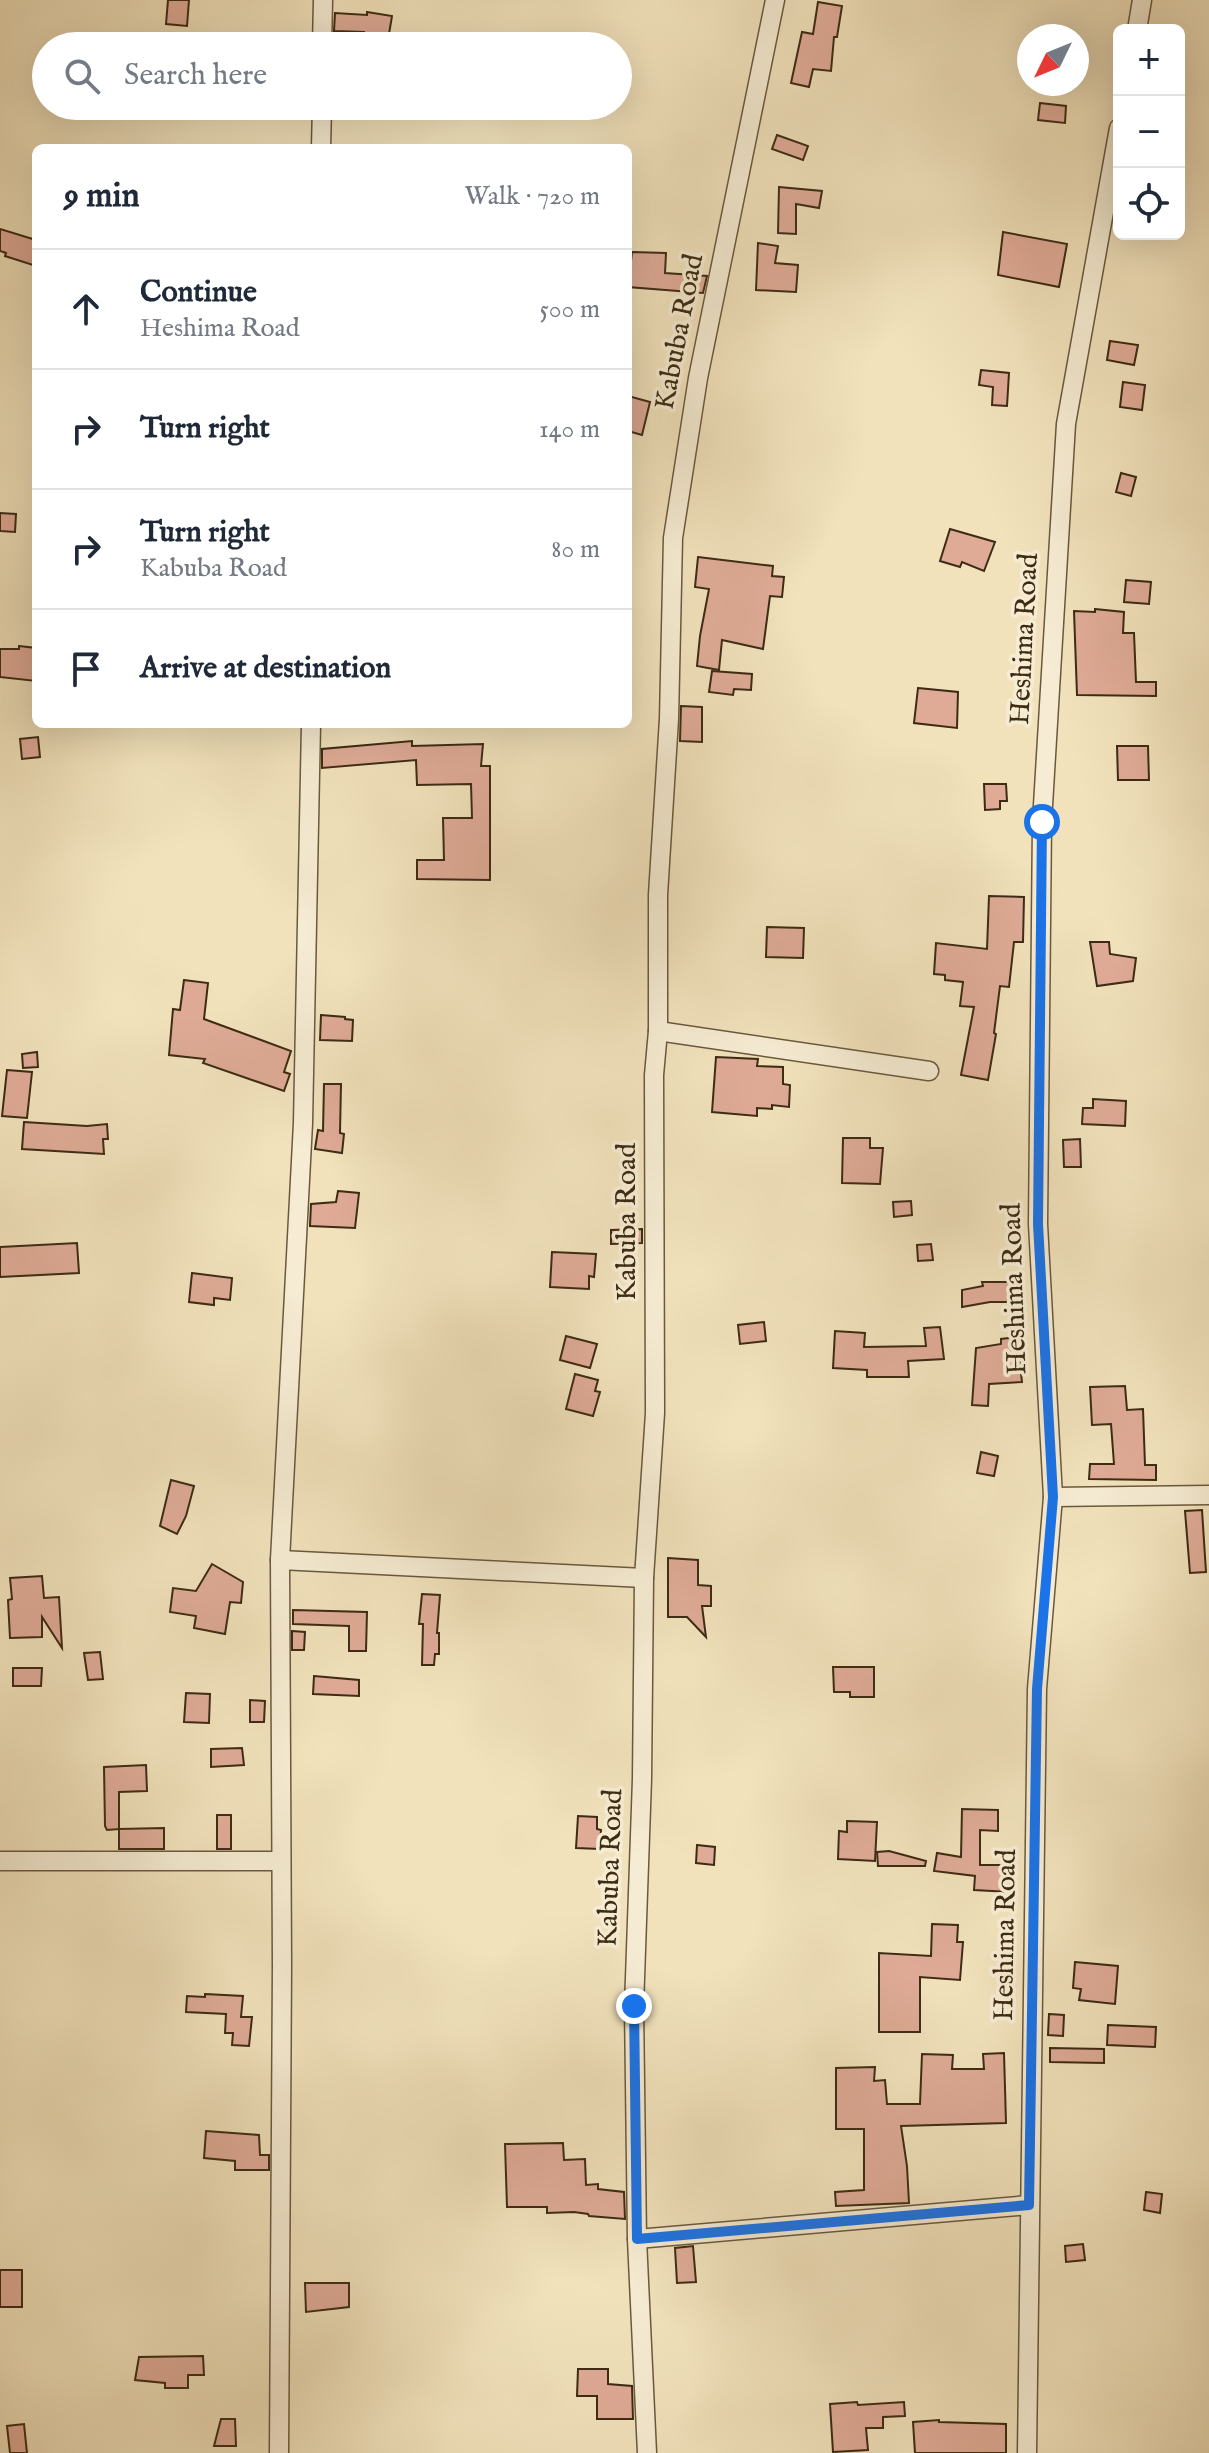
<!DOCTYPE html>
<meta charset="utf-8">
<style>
:root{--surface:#fff;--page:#f6f6f7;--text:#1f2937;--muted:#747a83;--line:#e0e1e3}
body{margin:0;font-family:"IM FELL English",serif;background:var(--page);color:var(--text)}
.controls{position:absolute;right:24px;top:24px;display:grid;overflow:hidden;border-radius:12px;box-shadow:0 8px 32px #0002}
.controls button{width:72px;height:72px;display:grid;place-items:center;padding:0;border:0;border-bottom:2px solid var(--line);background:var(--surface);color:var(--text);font:40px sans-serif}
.compass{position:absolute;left:1017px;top:24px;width:72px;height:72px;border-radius:50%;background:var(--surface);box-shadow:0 8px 32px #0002;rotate:227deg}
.stop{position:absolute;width:24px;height:24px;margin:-18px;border:6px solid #1a73e8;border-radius:50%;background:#fff}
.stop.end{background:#1a73e8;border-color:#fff;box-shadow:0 2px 8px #0008}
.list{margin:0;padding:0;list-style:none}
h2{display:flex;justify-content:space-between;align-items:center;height:104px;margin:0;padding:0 32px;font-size:34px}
h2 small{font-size:26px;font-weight:400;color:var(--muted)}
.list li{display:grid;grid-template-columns:52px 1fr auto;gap:24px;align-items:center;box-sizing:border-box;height:120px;padding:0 32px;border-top:2px solid var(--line)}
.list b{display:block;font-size:30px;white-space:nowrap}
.list p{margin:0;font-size:26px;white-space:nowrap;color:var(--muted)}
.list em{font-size:26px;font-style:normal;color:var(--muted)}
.icon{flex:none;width:44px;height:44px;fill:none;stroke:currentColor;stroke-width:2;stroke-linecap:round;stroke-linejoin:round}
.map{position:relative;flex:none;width:1209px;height:2453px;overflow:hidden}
.search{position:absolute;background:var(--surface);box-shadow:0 8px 32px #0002;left:32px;top:32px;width:600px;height:88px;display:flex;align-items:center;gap:20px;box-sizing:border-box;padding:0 28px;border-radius:44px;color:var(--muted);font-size:30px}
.panel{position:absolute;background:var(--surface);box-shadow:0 8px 32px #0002;left:32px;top:144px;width:600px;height:584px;border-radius:12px}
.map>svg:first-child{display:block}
</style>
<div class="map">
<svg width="1209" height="2453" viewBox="0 0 1209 2453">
<rect width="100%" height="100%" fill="#f1e2bc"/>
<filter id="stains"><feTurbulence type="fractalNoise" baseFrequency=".0025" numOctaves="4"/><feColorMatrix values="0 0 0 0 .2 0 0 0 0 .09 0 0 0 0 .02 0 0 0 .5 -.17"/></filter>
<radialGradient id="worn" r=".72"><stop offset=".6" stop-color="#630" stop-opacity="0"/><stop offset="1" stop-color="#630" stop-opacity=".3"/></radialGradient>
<g fill="#dfab97" stroke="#3d2b13" stroke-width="2">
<polygon points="168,0 189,0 187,26 166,24"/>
<polygon points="818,2 842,6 837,37 834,37 831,71 813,69 809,87 791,83 802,32 813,34"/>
<polygon points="367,12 392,16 388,40 379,38 379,46 362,46 364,32 334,31 335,13 367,15"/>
<polygon points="1040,103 1066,106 1065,123 1038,120"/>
<polygon points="777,135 808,146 803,160 772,149"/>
<polygon points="779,187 822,191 819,208 796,204 796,234 778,233"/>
<polygon points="0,229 36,240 36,266 5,256 6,253 0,251"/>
<polygon points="1003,232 1067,244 1059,287 998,275"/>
<polygon points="758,243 778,246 775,263 798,265 796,292 756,290"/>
<polygon points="632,252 666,253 665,273 707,276 703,293 628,287"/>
<polygon points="1110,341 1138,345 1134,365 1107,360"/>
<polygon points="981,370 1009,373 1007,406 992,405 993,387 979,385"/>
<polygon points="1123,382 1145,385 1142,410 1120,407"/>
<polygon points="628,396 650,402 642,435 628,431"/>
<polygon points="1121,473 1136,477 1131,496 1116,492"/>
<polygon points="0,513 16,514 15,532 0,531"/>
<polygon points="950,529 995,542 984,571 962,562 960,567 940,561"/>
<polygon points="698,557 773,566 772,576 784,577 782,597 770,596 763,649 722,640 719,670 697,666 700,636 709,589 695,587"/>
<polygon points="1126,580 1151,582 1149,604 1124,602"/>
<polygon points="1095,609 1124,612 1123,633 1134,633 1136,682 1156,682 1156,696 1077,695 1074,611 1095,612"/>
<polygon points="19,646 36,648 36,681 0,677 0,649 19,649"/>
<polygon points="712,671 752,674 751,690 734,689 733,695 709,692"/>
<polygon points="918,688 958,692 957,728 914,723"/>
<polygon points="681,706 702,707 702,742 680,741"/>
<polygon points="38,737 40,757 22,759 20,739"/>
<polygon points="412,741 412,746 483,744 481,766 490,766 490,880 417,879 417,860 444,860 443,818 472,818 471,784 417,785 416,760 322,768 322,749"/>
<polygon points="1117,746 1148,746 1149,780 1118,780"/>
<polygon points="984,784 1006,784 1007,801 1000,801 1000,809 985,810"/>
<polygon points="989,896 1024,897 1023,942 1014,942 1009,987 1000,986 994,1033 996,1034 988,1080 961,1075 974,1007 960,1006 963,982 945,980 945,975 934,974 936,943 987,949"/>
<polygon points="767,927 804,928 803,958 766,957"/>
<polygon points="1090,942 1109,942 1110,954 1136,958 1133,981 1097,986"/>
<polygon points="184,980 208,983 204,1019 291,1051 284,1072 290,1074 284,1091 203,1063 205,1059 169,1055 173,1009 180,1010"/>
<polygon points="321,1015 345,1017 345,1019 353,1020 352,1041 320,1040"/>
<polygon points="37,1052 38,1067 23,1068 22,1054"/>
<polygon points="716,1057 758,1059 757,1066 783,1067 783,1084 790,1085 789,1107 772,1105 772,1109 757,1108 757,1116 712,1112"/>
<polygon points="7,1070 32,1072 27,1118 2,1116"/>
<polygon points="324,1084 341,1084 340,1133 344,1134 342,1153 315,1149 318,1130 323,1131"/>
<polygon points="1093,1099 1126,1101 1125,1126 1082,1124 1083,1108 1093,1108"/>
<polygon points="24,1122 87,1126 107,1124 108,1139 103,1139 104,1154 22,1149"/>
<polygon points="843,1138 870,1138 870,1148 883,1148 880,1184 842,1183"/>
<polygon points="1080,1139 1081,1167 1064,1167 1063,1140"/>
<polygon points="338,1191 359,1193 355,1228 310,1226 311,1204 336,1202"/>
<polygon points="911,1201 912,1215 894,1217 893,1202"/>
<polygon points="642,1229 642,1243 611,1244 611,1230"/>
<polygon points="77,1243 79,1273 0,1277 0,1247"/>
<polygon points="931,1244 933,1260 918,1261 917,1245"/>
<polygon points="552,1252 596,1254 594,1277 589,1276 589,1289 550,1287"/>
<polygon points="192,1273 232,1278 230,1300 214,1298 214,1305 189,1302"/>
<polygon points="982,1282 1018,1282 1018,1302 990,1302 962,1307 962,1290 983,1286"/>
<polygon points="764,1322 766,1341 740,1344 738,1325"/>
<polygon points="940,1327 944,1359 908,1361 909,1377 867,1377 867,1370 833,1368 835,1331 865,1333 864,1347 926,1346 924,1328"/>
<polygon points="566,1336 597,1344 590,1368 560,1360"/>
<polygon points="1017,1337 1022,1382 989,1384 988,1406 972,1405 976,1348 1001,1344 1001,1339"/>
<polygon points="575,1374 598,1380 595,1391 600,1392 593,1416 566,1409"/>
<polygon points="1125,1386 1127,1410 1143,1409 1145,1465 1156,1465 1156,1480 1089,1479 1090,1464 1114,1464 1111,1424 1092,1425 1090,1387"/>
<polygon points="981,1452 998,1456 994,1476 977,1473"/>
<polygon points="171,1480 194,1486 186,1516 177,1534 160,1526"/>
<polygon points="1202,1510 1206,1572 1190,1573 1185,1511"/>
<polygon points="668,1558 698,1560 698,1585 711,1586 711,1606 702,1606 706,1637 687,1617 668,1617"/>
<polygon points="212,1564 243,1582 241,1603 230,1602 225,1634 194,1628 196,1616 170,1612 173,1588 196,1591"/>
<polygon points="42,1576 44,1598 59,1597 62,1648 42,1617 42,1637 10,1638 8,1600 12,1599 10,1578"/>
<polygon points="422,1594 440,1595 437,1633 439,1633 439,1654 435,1654 434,1665 422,1665 423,1624 419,1624"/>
<polygon points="293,1610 367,1612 366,1651 349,1651 349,1626 293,1624"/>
<polygon points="292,1631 305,1632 304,1650 292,1650"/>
<polygon points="100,1652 103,1679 88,1680 84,1653"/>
<polygon points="833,1667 874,1667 874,1697 850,1697 850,1692 834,1692"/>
<polygon points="13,1668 42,1668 41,1686 13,1686"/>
<polygon points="314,1676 359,1680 359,1696 313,1694"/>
<polygon points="186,1693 210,1694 209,1723 184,1722"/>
<polygon points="250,1700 265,1701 264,1722 250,1722"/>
<polygon points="242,1748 244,1765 211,1767 211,1749"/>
<polygon points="146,1765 147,1791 119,1792 119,1829 164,1828 164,1849 119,1849 119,1829 107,1830 105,1826 104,1767"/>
<polygon points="962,1809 998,1810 998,1831 980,1830 980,1865 1005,1865 1005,1870 1010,1870 1010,1892 974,1890 975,1876 934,1871 937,1853 961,1857"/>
<rect x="217" y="1815" width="14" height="34"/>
<polygon points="578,1816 597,1817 597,1829 601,1830 600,1849 576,1848"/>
<polygon points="847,1821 877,1822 875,1861 838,1859 839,1831 847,1832"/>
<polygon points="697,1845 715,1847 714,1865 696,1863"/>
<polygon points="889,1851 926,1861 925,1866 878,1866 877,1852"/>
<polygon points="932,1924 958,1925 957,1942 963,1942 960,1980 920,1977 920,2032 879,2032 879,1953 931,1956"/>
<polygon points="1075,1962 1118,1966 1115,2004 1079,2000 1081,1989 1073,1988"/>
<polygon points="205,1994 243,1996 241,2017 252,2017 249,2046 232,2045 233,2033 225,2033 226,2014 186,2012 187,1996 205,1997"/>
<polygon points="1049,2014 1064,2015 1063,2036 1048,2035"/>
<polygon points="1108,2025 1156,2027 1155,2047 1107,2045"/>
<polygon points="1050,2048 1104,2049 1104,2063 1050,2062"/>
<polygon points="1004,2053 1006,2123 901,2126 907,2166 909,2203 836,2206 835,2192 864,2190 864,2129 836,2129 836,2068 875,2067 874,2081 885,2080 887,2104 920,2104 922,2054 953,2055 952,2069 984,2069 983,2054"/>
<polygon points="206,2131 259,2135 260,2155 269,2155 269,2170 235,2170 235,2161 204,2158"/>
<polygon points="563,2143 564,2160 585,2159 586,2185 598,2184 598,2189 624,2192 625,2219 589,2216 588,2214 574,2212 547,2213 547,2207 507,2207 505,2144"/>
<polygon points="1146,2192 1162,2194 1160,2213 1144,2210"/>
<polygon points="1083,2244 1085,2260 1066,2262 1065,2246"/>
<polygon points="693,2246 696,2282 677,2283 675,2248"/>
<rect x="0" y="2270" width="22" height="37"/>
<polygon points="305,2283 349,2283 349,2307 306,2312"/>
<polygon points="203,2356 204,2375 188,2375 188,2388 165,2388 165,2383 135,2380 139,2357"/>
<polygon points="578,2369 608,2369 608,2384 632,2386 633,2419 597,2419 597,2396 577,2396"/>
<polygon points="857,2402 858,2405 904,2402 905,2416 883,2417 883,2428 866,2428 868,2450 833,2452 830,2404"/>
<polygon points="221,2419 235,2419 236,2446 214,2446"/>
<polygon points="939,2420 939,2422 1006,2424 1006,2453 915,2453 913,2422"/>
<polygon points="24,2424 27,2453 10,2453 7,2426"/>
</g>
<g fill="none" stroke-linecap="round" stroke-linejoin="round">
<defs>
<g id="minor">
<polyline points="1137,30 1142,0"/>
<polyline points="322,46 323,0"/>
<polyline points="321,148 322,106"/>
<polyline points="658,1031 929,1071"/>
<polyline points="1053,1497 1209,1495"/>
<polyline points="280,1560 644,1578"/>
<polyline points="0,1861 281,1861"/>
<polyline points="637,2239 1029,2205"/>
<polyline points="279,2453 282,1966 280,1560 303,1123 311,724"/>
<polyline points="647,2453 637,2239 634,2006 642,1779 644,1578 655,1413 654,1075 658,1031 658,895 669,719 673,538 698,378 775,0"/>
<polyline points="1027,2453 1037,1689 1053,1497 1038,1224 1042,822 1066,424 1119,128"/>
</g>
</defs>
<use href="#minor" stroke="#6a593d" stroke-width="21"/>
<use href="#minor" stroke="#f6ecd3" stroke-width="18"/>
</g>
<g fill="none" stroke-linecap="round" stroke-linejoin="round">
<polyline stroke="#1a73e8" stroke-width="10" points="634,2006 637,2239 1029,2205 1037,1689 1053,1497 1038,1224 1042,822"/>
</g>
<g text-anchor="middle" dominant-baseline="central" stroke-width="7" stroke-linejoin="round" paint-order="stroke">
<g font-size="28" fill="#3d2b13" stroke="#f6ecd3">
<text transform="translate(680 332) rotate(-79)">Kabuba Road</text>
<text transform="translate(1025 639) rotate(-87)">Heshima Road</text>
<text transform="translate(627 1222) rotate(-90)">Kabuba Road</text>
<text transform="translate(1015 1289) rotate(-92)">Heshima Road</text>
<text transform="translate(611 1868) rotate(-88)">Kabuba Road</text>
<text transform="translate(1006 1935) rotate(-89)">Heshima Road</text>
</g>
</g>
<rect width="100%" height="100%" filter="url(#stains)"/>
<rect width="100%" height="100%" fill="url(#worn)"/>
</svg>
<div class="controls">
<button>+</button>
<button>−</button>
<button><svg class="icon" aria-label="locate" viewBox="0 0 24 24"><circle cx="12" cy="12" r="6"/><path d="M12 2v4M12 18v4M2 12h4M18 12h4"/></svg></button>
</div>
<svg class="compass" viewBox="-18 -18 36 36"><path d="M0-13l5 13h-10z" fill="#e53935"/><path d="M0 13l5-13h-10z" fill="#747a83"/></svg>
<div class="stop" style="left:1042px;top:822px"></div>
<div class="stop end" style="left:634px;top:2006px"></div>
<div class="search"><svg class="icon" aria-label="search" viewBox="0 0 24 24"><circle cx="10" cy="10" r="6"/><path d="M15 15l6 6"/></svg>Search here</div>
<section class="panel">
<h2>9 min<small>Walk · 720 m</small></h2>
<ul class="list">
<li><svg class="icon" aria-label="ahead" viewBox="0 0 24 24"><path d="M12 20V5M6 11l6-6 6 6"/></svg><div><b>Continue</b><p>Heshima Road</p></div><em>500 m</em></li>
<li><svg class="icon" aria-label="right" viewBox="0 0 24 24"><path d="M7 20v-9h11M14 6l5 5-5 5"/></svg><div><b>Turn right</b></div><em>140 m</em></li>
<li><svg class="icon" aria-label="right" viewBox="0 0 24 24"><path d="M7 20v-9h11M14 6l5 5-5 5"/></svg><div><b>Turn right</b><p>Kabuba Road</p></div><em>80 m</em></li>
<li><svg class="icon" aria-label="arrive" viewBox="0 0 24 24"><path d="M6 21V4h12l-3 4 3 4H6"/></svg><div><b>Arrive at destination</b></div></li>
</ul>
</section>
</div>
